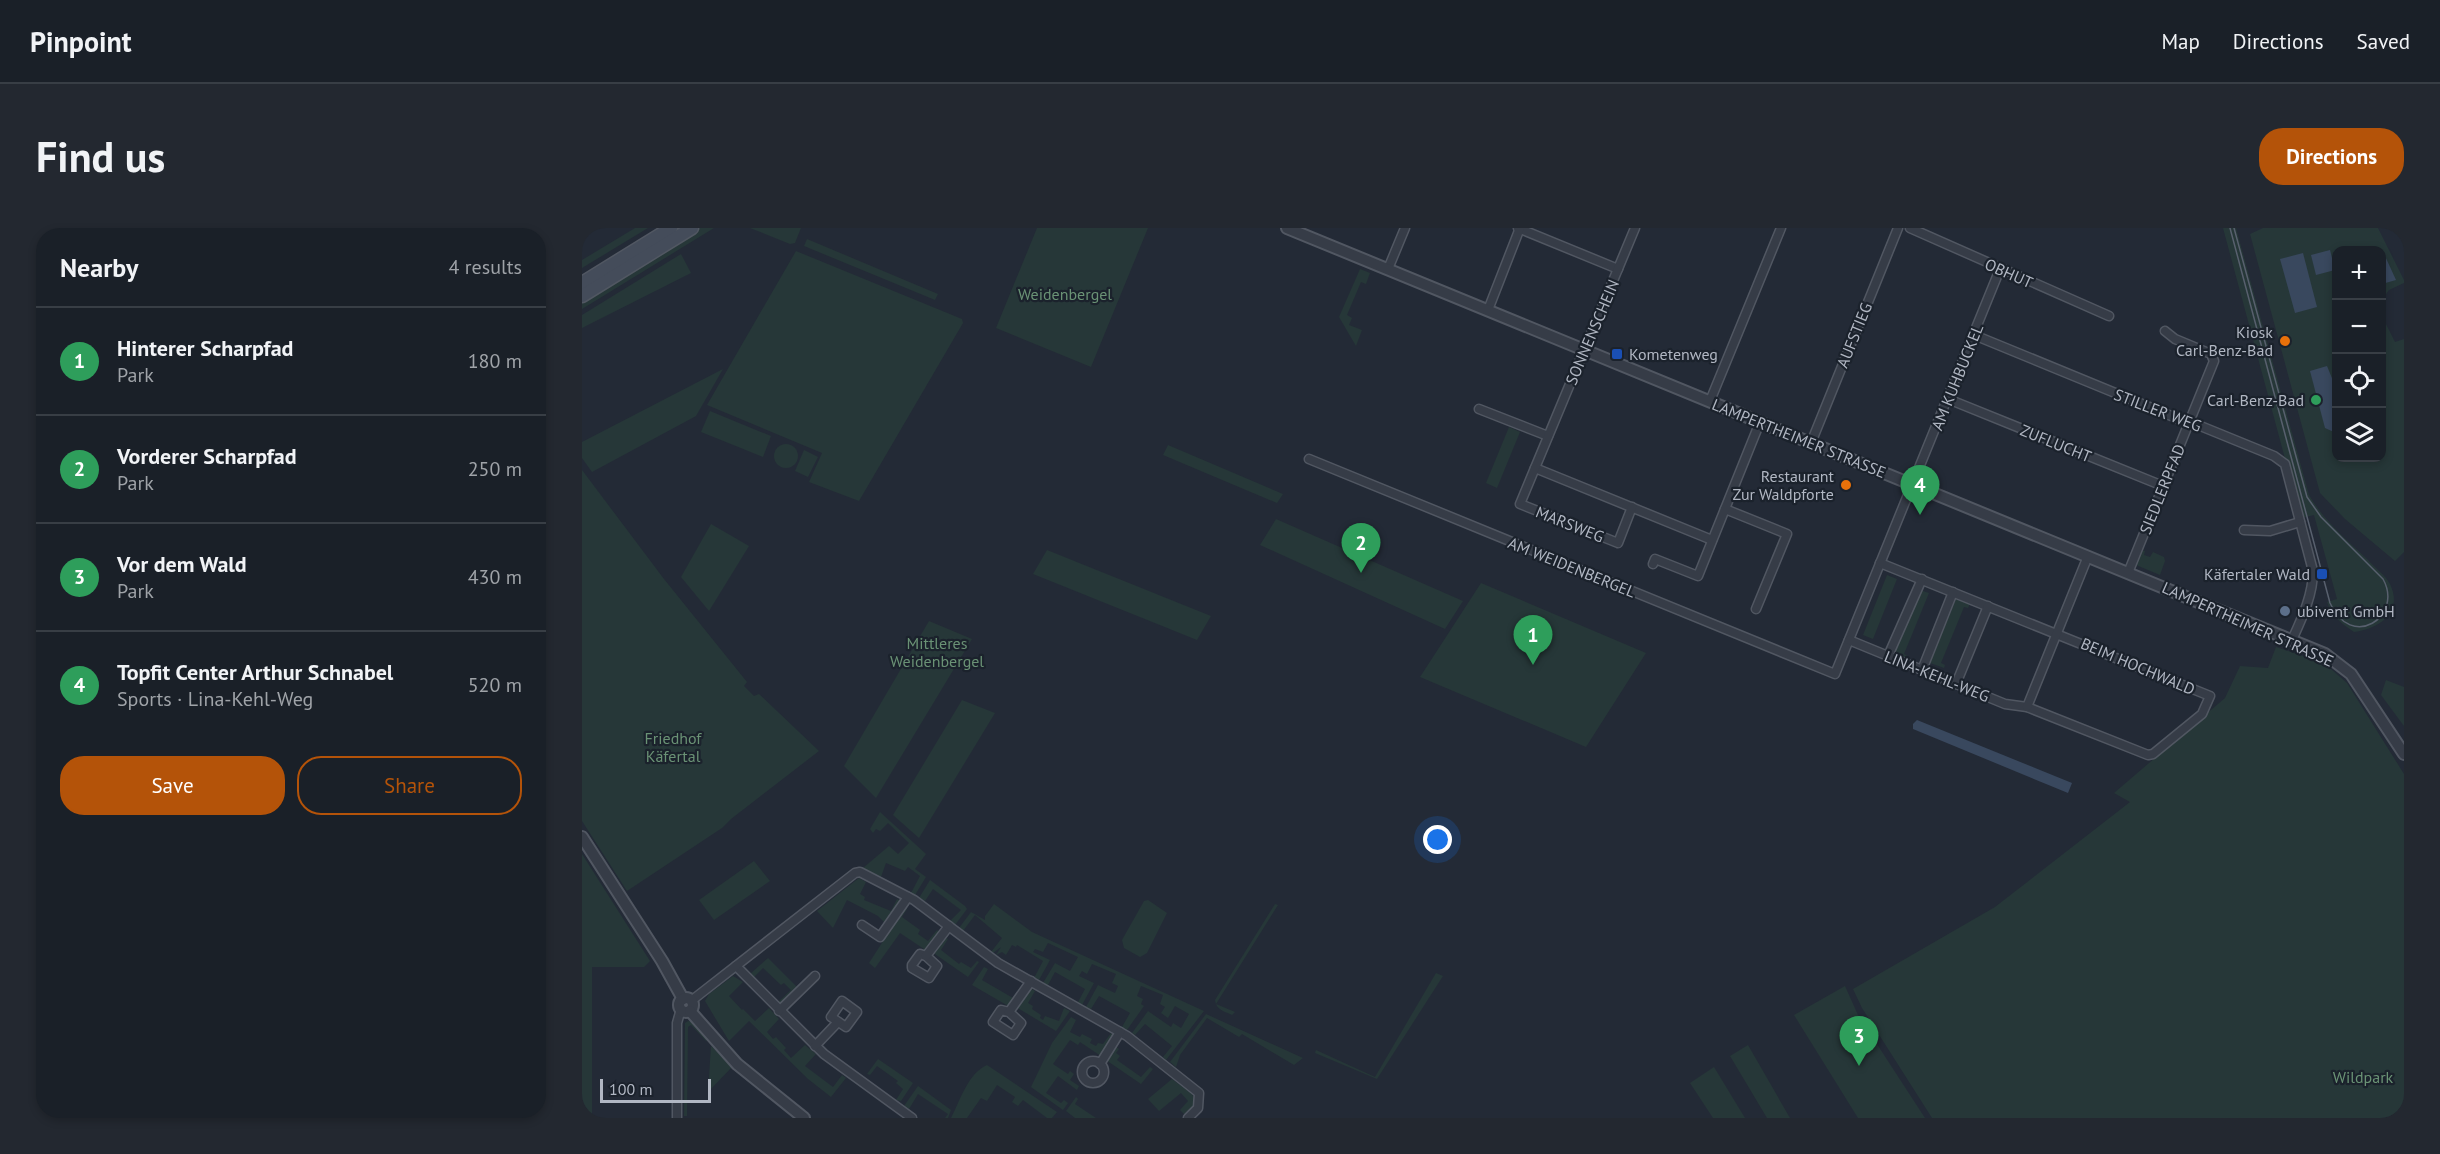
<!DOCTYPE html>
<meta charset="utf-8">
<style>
:root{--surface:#1a2028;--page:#232830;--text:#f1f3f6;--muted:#9fa3a8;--line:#383e45;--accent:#b45309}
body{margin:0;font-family:"PT Sans",sans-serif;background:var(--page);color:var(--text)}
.controls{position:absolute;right:18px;top:18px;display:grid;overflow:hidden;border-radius:12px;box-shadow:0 3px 9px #0003}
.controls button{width:54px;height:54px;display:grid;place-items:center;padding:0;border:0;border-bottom:2px solid var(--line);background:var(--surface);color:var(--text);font:30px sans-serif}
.scale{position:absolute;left:18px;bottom:15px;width:111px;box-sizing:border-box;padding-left:6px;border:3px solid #b1b7c3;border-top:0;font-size:16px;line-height:21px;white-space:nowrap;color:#b1b7c3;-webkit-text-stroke:4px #1b222c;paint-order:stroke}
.you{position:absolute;left:856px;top:612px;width:21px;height:21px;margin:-15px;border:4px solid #fff;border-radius:50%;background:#1a73e8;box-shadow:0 0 0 9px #1a73e833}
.badge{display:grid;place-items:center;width:39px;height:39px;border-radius:50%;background:var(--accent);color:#fff;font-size:20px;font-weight:700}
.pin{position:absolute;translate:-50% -50px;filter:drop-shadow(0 2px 3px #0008)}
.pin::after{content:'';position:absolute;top:32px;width:21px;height:18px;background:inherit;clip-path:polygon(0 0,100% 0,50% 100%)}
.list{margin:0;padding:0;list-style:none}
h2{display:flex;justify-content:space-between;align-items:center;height:78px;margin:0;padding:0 24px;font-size:26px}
h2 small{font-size:20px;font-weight:400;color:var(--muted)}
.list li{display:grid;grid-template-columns:39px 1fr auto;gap:18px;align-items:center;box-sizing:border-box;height:108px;padding:0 24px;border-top:2px solid var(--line)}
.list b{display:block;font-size:22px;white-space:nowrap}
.list p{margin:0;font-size:20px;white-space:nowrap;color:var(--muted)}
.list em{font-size:20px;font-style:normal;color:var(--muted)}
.actions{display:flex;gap:12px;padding:18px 24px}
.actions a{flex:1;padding:14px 0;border:2px solid var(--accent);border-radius:24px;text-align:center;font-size:21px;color:var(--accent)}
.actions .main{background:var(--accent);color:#fff}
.icon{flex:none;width:33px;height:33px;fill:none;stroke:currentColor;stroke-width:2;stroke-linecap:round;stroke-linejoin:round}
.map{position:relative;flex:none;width:1822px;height:890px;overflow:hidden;border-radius:24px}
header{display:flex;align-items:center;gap:36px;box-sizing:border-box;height:84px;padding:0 30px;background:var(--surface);border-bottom:2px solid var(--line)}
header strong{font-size:28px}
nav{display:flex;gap:33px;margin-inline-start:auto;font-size:21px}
.intro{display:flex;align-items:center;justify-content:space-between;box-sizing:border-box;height:144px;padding:0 36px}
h1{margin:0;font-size:42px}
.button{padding:15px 27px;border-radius:24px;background:var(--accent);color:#fff;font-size:21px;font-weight:700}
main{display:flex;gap:36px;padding:0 36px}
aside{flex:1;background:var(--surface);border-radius:24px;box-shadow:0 3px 9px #0003}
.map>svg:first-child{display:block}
</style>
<header>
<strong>Pinpoint</strong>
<nav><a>Map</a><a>Directions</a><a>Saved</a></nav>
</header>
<div class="intro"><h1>Find us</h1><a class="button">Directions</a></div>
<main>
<aside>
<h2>Nearby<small>4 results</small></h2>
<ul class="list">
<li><span class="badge" style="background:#2e9e5b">1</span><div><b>Hinterer Scharpfad</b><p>Park</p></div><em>180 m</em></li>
<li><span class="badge" style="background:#2e9e5b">2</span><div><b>Vorderer Scharpfad</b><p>Park</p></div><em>250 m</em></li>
<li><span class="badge" style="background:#2e9e5b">3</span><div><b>Vor dem Wald</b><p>Park</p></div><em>430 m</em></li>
<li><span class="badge" style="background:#2e9e5b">4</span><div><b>Topfit Center Arthur Schnabel</b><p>Sports · Lina-Kehl-Weg</p></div><em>520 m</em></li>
</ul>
<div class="actions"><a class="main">Save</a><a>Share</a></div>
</aside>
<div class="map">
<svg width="1822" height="890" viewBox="0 0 1822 890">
<rect width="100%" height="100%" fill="#232a36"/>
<g fill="#263738">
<polygon points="53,0 66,0 0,40 0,32"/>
<polygon points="118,0 132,0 0,81 0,73"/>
<polygon points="168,0 219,0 213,15 208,16"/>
<polygon points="455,0 566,0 509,139 414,100"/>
<path d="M 1641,0 L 1654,0 L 1727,267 C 1742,293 1765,312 1786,332 C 1793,340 1803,347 1808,356 C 1822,385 1796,401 1772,404 C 1759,395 1750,389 1745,374 L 1755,371 L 1732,287 L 1719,290 Z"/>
<polygon points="1681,0 1796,0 1822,52 1822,55 1807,62 1800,72 1800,22 1754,22 1754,230 1800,230 1800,88 1813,114 1822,111 1822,324 1813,333 1763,291 1738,265 1668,6"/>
<polygon points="225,11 356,66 353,72 222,18"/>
<polygon points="214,23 380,91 381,95 277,273 227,254 240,225 125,177"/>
<polygon points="99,26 109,45 0,100 0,87"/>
<polygon points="778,41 788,45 784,56 779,54 765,87 770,90 767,97 780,102 774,118 757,89"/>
<polygon points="141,141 114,188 10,244 0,230 0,214"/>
<polygon points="128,183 189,208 181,229 119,204"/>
<polygon points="927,199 938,204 915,260 904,255"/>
<circle cx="204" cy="228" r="12"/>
<polygon points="586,217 701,266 695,275 581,227"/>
<polygon points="222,222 236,229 226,249 213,243"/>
<polygon points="0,242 82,351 165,454 162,458 172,468 177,466 237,523 149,591 140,600 45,663 0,593"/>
<polygon points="694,291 881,373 863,401 678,317"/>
<polygon points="129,296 167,318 127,383 99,349"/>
<polygon points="465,322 629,388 615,412 451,346"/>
<polygon points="1559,322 1563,323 1562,327 1568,329 1571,324 1582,329 1583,333 1578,347 1554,337"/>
<polygon points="1305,347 1315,351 1291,411 1281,407"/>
<polygon points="899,355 1064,425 1004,519 838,449"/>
<polygon points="1338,362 1347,365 1322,426 1326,428 1325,431 1312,426"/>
<polygon points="1374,371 1388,376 1386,380 1382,379 1359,435 1363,437 1362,440 1348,435"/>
<polygon points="347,393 390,411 294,570 262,538"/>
<polygon points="1694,419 1742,435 1765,455 1822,546 1822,890 1350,890 1280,780 1271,761 1413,679 1548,574 1532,565 1643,470 1658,438 1686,440"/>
<polygon points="1804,452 1822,459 1822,498 1799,467"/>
<polygon points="380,472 413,485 337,610 311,587"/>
<polygon points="298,584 344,626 333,641 344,649 333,667 329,665 338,648 326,639 323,643 304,635 299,649 281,640 307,618 316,626 327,615 306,595 298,603 294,601 291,605 288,601"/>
<polygon points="0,626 68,733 62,739 10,739 10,890 0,890"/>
<polygon points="172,633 188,653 132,692 117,672"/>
<polygon points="277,650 284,654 278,666 283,669 282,672 309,683 315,671 319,673 304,696 296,688 265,672 251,700 235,683"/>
<polygon points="348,652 383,678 385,681 373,697 368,693 379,682 351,661 343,673 337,670"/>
<polygon points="566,672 585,685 565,725 558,729 542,720 540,712 562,673"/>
<polygon points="412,676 450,704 622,783 584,832 581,829 590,818 563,796 553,807 550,805 566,783 589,799 591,795 599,800 607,786 593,778 586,790 579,785 583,779 578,776 581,767 559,758 555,768 561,771 559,776 562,778 545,802 540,799 548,785 517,768 509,781 504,779 516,757 533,765 536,758 530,755 534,746 510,736 505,746 500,743 497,748 512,755 500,777 496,774 503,761 473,744 466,757 461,755 473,735 488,743 496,729 466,715 461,724 453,721 451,724 468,732 457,752 452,750 461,733 435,717 434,719 430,717 424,727 420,724 414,727 419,719 411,725 409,724 420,710 393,687 381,703 377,700 389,684 403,692 403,688"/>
<path d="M 693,676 L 696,677 L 634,776 L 653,784 L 650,787 C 642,783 634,782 633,772 Z"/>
<polygon points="323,679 325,681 320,689 338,702 336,706 346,713 355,702 358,705 345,723 318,705 293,740 287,735"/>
<polygon points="362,709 366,711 359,722 377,736 379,734 389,740 395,733 397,734 386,749 350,724"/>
<polygon points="186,730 217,761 200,778 196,774 209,762 202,755 199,757 181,740 171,750 168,746"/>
<polygon points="402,739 406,741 400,752 431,770 437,761 439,762 428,779 390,757"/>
<polygon points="854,745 861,748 795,851 733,825 734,822 793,849"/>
<polygon points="151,748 161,754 147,768 160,782 161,781 173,793 187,780 197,791 185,804 191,811 194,809 204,820 202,822 209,830 223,817 234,826 223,838 251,859 260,847 264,850 249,869 226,851 167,793 147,813 123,773 127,766"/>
<polygon points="1263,758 1276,787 1343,890 1276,890 1212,787"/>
<polygon points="448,760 453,763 446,775 451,778 450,781 459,787 458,790 461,792 463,788 477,793 482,780 488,783 474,803 434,779"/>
<polygon points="624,786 721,830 712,837 660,806 657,809 625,790 598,827 594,839 588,834"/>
<polygon points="489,789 494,792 488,804 498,809 500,806 510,811 508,815 514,818 516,815 521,816 529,805 533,808 519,828 498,814 496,817 488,812 471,836 486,846 488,843 492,846 488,852 497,858 495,862 476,848 464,865 479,875 482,872 486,875 481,882 449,859 470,815"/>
<polygon points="106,793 110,794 125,812 124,813 109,797 106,799 105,888 102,888 103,795"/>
<polygon points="1166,817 1208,890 1185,890 1148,828"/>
<polygon points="129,818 151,838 126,864"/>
<polygon points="533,818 537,821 534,825 538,828 535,832 559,849 568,839 571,841 559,856 524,832"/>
<polygon points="296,831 331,855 319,873 314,872 321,861 314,855 316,853 295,838 288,847 285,846"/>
<path d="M 405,837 L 475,884 L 470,890 L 465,890 L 441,872 L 436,878 L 430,874 L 433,869 L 415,857 L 405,873 L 399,870 L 385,890 L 369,890 C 378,873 386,845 405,837 Z"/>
<polygon points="1132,839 1163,890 1131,890 1108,855"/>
<polygon points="590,851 610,866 613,872 611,878 602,886 598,882 606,873 599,865 577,883 566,871"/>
<polygon points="336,858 369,882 366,890 363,890 366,886 336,866 327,881 322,878"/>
<polygon points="494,869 496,871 493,876 514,890 493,890 484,883"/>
</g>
<g fill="#39485e">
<polygon points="1748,22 1753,42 1734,47 1729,27"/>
<polygon points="1721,25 1735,79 1713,85 1698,31"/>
<polygon points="1803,28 1814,52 1800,56 1800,29"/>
<polygon points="1745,138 1754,160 1754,205 1743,200 1728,143"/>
<polygon points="1335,492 1490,555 1486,565 1331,501 1331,496"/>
</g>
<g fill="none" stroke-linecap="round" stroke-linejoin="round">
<defs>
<g id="minor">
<polyline points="936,0 1036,41"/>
<polyline points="1328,0 1527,88"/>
<polyline points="806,41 823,0"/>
<polyline points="906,82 938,0"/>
<path d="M 1392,107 L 1599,192 L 1616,197 L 1692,228 L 1703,236 L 1731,343 C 1731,367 1720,390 1710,412"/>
<polyline points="1366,171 1581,258"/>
<polyline points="1128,173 1199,0"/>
<polyline points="897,181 966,208"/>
<polyline points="1229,215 1316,0"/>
<polyline points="727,231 1253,446 1418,41"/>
<polyline points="953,240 1130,312"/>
<polyline points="1050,279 1036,315 938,276 1053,0"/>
<polyline points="1143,281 1205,306 1174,381"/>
<polyline points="1662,302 1688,303 1718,294"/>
<polyline points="1071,336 1073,331 1116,348 1178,194"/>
<polyline points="1546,345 1632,133 1629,126 1593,111 1583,103"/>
<polyline points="1267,412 1423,476 1445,479 1566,527 1571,526 1620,486 1628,468 1298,335"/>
<polyline points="1306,428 1340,351"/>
<polyline points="1340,442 1371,364"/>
<polyline points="1374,456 1406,378"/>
<polyline points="1445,479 1506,328"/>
<polyline points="280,697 298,709 326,669"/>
<polygon points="338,726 344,728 355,738 347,750 330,740 330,737"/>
<polyline points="344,728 367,698"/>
<polyline points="154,738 242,826 330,890"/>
<polyline points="109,773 273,645 278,644 332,672 416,735 545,808 617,865 616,880 606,890"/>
<polygon points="260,773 275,784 264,799 249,789"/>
<polygon points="419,782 427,784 439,795 431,807 411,794"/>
<polyline points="197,783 233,748"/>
<polyline points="427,784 449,753"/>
<polyline points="233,818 256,794"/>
<circle cx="511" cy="844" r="11"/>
<polyline points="518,836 538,804"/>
<polyline points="95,890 95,795 99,781"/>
</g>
<g id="tertiary">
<polyline points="705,0 1743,426 1769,446 1822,526"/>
<polyline points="0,609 80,733 101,771"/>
<circle cx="104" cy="777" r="7"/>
<polyline points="108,783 155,836 222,890"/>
</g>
<g id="secondary">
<polyline points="0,55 89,0"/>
<polyline points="0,68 110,0"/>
</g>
</defs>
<use href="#minor" stroke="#515762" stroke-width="11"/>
<use href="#tertiary" stroke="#515762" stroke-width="14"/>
<use href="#secondary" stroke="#515762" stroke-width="15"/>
<use href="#minor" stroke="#363c47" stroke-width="8"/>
<use href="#tertiary" stroke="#363c47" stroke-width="10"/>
<use href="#secondary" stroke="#444c5a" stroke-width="12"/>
<path stroke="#58606e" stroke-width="1.5" d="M 1648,0 L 1748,375 C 1769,423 1822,389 1801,351 L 1739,289 L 1725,269 L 1652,0"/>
</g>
<g fill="#e8710a" stroke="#1b222c" stroke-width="2">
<circle cx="1703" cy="113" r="6"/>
<circle cx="1264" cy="257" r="6"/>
</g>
<g fill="#1a4fb4" stroke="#1b222c" stroke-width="2">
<rect x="1029" y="120" width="12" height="12" rx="3"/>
<rect x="1734" y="340" width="12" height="12" rx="3"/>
</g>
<circle fill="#2e9e5b" stroke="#1b222c" stroke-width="2" cx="1734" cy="172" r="6"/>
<circle fill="#5c6f8a" stroke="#1b222c" stroke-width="2" cx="1703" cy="383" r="6"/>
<g text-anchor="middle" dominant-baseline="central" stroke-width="4.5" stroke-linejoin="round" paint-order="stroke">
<g font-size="16" fill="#b1b7c3" stroke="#1b222c">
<text transform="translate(1427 45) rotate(24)">OBHUT</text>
<text transform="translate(1010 104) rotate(-67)">SONNENSCHEIN</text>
<text transform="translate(1272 107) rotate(-68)">AUFSTIEG</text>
<text transform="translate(1375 149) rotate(-68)">AM KUHBUCKEL</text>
<text transform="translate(1576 182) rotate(21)">STILLER WEG</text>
<text transform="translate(1217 210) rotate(22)">LAMPERTHEIMER STRASSE</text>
<text transform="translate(1474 215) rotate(22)">ZUFLUCHT</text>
<text transform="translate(1580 261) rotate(-68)">SIEDLERPFAD</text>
<text transform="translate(988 296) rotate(22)">MARSWEG</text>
<text transform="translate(990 339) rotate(22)">AM WEIDENBERGEL</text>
<text transform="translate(1666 396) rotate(24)">LAMPERTHEIMER STRASSE</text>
<text transform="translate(1556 438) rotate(23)">BEIM HOCHWALD</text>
<text transform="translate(1355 448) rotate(22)">LINA-KEHL-WEG</text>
</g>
<g font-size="16" fill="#6a9275" stroke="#1b222c">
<text x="483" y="66">Weidenbergel</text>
<text x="355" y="415">Mittleres<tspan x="355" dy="18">Weidenbergel</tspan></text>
<text x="91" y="510">Friedhof<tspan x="91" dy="18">Käfertal</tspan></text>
<text x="1781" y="849">Wildpark</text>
</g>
<g font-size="16" fill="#b1b7c3" stroke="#1b222c" text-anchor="end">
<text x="1691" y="104">Kiosk<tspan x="1691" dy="18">Carl-Benz-Bad</tspan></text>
<text x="1047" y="126" text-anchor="start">Kometenweg</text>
<text x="1722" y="172">Carl-Benz-Bad</text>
<text x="1252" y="248">Restaurant<tspan x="1252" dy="18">Zur Waldpforte</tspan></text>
<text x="1728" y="346">Käfertaler Wald</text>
<text x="1715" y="383" text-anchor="start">ubivent GmbH</text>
</g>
</g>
</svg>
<div class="controls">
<button>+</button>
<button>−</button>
<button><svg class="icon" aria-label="locate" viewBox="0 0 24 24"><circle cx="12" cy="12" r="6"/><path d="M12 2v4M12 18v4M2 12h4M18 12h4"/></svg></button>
<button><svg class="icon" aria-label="layers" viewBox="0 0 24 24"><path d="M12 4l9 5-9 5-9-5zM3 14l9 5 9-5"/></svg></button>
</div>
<div class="scale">100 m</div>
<div class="you"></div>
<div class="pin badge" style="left:951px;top:437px;background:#2e9e5b">1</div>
<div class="pin badge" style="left:779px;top:345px;background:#2e9e5b">2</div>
<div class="pin badge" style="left:1277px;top:838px;background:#2e9e5b">3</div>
<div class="pin badge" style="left:1338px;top:287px;background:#2e9e5b">4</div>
</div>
</main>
